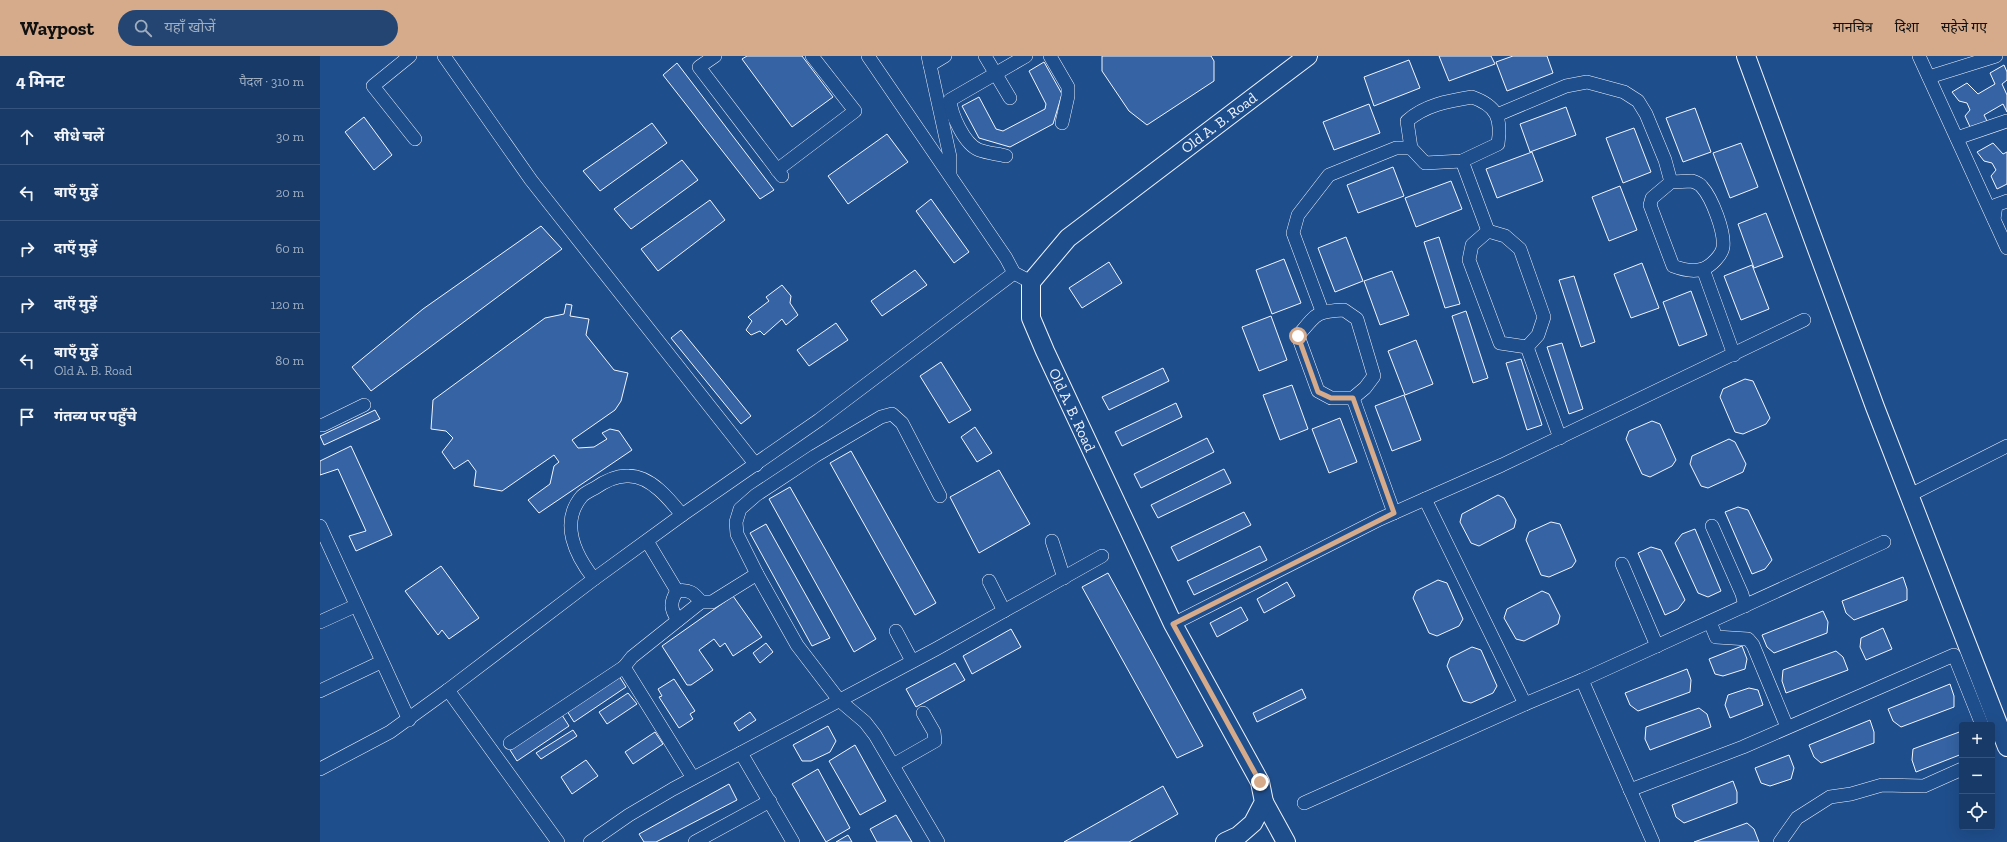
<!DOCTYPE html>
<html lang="hi">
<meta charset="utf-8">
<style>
:root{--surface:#173a69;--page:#244571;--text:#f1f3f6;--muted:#9eadc0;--line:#36547d;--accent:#d6ab8b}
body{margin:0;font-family:"Zilla Slab","Noto Sans Devanagari",serif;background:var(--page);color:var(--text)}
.controls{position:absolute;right:12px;bottom:12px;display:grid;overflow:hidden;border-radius:4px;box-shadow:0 4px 16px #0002}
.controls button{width:36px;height:36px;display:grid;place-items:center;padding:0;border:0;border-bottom:1px solid var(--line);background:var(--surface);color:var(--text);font:20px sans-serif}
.stop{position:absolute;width:12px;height:12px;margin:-9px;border:3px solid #d6ab8b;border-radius:50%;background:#fff}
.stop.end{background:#d6ab8b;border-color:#fff;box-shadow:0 1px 4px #0008}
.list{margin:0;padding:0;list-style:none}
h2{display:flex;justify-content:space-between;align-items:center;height:52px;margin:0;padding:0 16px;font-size:17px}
h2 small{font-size:13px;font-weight:400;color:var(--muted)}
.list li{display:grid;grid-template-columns:26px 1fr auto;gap:12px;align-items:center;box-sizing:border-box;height:56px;padding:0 16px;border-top:1px solid var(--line)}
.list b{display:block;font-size:15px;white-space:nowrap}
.list p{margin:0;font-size:13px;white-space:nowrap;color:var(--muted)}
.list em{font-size:13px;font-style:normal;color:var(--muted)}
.icon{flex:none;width:22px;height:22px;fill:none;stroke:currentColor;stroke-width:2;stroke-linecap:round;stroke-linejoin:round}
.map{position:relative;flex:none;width:1687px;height:786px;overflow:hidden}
header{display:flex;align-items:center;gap:24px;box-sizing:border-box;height:56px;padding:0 20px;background:var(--accent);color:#111}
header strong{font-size:19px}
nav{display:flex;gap:22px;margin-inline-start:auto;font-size:14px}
.search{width:280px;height:36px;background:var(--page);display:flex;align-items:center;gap:10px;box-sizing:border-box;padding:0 14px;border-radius:22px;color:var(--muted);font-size:15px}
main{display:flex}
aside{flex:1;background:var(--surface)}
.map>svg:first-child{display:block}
</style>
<header>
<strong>Waypost</strong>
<div class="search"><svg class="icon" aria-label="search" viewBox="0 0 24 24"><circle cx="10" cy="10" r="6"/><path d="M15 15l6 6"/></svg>यहाँ खोजें</div>
<nav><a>मानचित्र</a><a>दिशा</a><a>सहेजे गए</a></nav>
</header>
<main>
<aside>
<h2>4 मिनट<small>पैदल · 310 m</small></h2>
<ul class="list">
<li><svg class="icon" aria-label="ahead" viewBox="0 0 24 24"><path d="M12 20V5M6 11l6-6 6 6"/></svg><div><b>सीधे चलें</b></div><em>30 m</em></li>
<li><svg class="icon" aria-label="left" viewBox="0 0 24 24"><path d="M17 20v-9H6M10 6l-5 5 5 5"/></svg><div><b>बाएँ मुड़ें</b></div><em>20 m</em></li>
<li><svg class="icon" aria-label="right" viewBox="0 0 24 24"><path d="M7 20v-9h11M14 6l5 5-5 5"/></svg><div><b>दाएँ मुड़ें</b></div><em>60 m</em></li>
<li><svg class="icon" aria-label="right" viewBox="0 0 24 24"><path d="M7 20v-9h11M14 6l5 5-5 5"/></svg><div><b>दाएँ मुड़ें</b></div><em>120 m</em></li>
<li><svg class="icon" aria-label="left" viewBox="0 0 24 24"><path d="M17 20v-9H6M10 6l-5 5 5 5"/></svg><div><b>बाएँ मुड़ें</b><p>Old A. B. Road</p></div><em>80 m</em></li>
<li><svg class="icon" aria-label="arrive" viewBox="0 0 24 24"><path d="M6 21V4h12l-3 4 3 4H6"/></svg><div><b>गंतव्य पर पहुँचे</b></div></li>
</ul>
</aside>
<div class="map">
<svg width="1687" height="786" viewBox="0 0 1687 786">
<rect width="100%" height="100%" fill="#1f4e8c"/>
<g fill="#3563a3" stroke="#f2f6ff">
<polygon points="427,0 482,0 513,41 472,71 422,3"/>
<polygon points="782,0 891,0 894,5 894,25 827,69 809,55 782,15"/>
<polygon points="1119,0 1171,0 1175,8 1129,25"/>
<polygon points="1193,0 1227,0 1233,17 1187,35 1176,6"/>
<polygon points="1089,4 1100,32 1054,50 1044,21"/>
<polygon points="724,6 742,38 733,68 690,91 659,82 642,50 659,41 676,73 683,75 725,53 726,48 709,15"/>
<polygon points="357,7 454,134 440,143 343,19"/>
<polygon points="1684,9 1687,16 1687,24 1682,28 1687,39 1687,56 1683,48 1664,59 1667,65 1651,73 1645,60 1650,54 1647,47 1639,45 1632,36 1647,27 1658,38 1675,28 1670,17"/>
<polygon points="1049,48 1060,77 1014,94 1003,66"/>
<polygon points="1246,51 1256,79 1210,96 1200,68"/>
<polygon points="1375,52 1391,96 1363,106 1346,62"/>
<polygon points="44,61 72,99 54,114 25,76"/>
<polygon points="332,67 347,87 280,135 263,115"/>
<polygon points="1314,72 1331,116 1303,127 1286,82"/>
<polygon points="567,78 588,106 528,148 508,120"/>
<polygon points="1421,87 1438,131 1410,142 1393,97"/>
<polygon points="1673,87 1683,98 1687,96 1687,128 1677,133 1671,120 1676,114 1672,107 1664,105 1657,96"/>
<polygon points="1212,96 1223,125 1177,142 1166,113"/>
<polygon points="362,104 378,124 311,173 294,153"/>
<polygon points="1073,111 1084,140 1038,157 1027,129"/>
<polygon points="1131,125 1142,153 1096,171 1085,142"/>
<polygon points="1300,130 1317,174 1289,185 1272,141"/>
<polygon points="611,143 649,196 634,207 596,155"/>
<polygon points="390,144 405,164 338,215 321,193"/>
<polygon points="1446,157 1463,201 1434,212 1418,168"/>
<polygon points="221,170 242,193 51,335 32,311 103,253"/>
<polygon points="1026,181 1043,225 1015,236 998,192"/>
<polygon points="1119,181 1140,248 1125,252 1104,186"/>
<polygon points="964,203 981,247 952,258 936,214"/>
<polygon points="789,206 802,227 762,252 749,232"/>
<polygon points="1322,207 1339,252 1311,262 1294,218"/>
<polygon points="1432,209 1449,253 1421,264 1404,220"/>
<polygon points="595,214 607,229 562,260 551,245"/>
<polygon points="1072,215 1089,259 1060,269 1044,225"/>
<polygon points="1254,220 1275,286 1261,291 1239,224"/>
<polygon points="462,229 471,240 470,247 478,259 466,269 462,263 444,279 440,275 431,279 426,274 432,265 428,261 449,245 446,241"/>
<polygon points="1371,235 1387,279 1359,290 1343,246"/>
<polygon points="246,248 252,249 250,260 269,263 266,279 294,314 308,317 301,345 295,354 252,384 258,392 274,391 287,383 282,377 290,373 299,375 312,394 219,457 208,444 230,428 234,410 239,406 234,399 182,435 154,430 156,415 148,404 134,413 122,396 133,382 126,375 111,373 113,344 225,262 244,258"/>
<polygon points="1146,255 1168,322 1153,327 1132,260"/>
<polygon points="951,260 967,304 939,315 922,271"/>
<polygon points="516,267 528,284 489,310 477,294"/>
<polygon points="361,274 431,360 421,368 351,282"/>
<polygon points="1096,284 1113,328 1085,339 1068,295"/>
<polygon points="1242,287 1263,353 1249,358 1227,291"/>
<polygon points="1201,303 1222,369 1207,374 1186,307"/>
<polygon points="621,306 651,354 629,367 600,320"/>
<polygon points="843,312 849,325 789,354 782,341"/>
<polygon points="1425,323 1433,325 1450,362 1446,368 1423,378 1415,376 1400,341 1403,333"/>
<polygon points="972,329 988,373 960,384 943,339"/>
<polygon points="1084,339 1101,384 1072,395 1055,350"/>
<polygon points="856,347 862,361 802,390 795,376"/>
<polygon points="55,354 60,363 4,389 0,380"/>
<polygon points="1020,362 1037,406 1009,417 992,373"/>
<polygon points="1332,365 1340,368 1356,404 1352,410 1330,421 1322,418 1306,383 1309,375"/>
<polygon points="655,371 672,397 657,406 641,381"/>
<polygon points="887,382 894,396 821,432 814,418"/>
<polygon points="1409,383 1415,386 1426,408 1423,416 1388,432 1381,430 1370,408 1372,400"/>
<polygon points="31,390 72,479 36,495 29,480 46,475 18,413 0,419 0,405"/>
<polygon points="531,395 616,547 595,559 510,407"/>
<polygon points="904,413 911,427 838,462 831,449"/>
<polygon points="679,414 710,468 659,497 630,441"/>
<polygon points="470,431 556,583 534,596 449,443"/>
<polygon points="1178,439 1184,442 1196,464 1194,472 1159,490 1151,487 1140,466 1142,458"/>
<polygon points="1418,451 1428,454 1452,504 1445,513 1432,518 1405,456"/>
<polygon points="924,456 931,469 858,505 851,491"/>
<polygon points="1231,466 1240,468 1256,505 1252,511 1229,521 1221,519 1206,484 1209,476"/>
<polygon points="446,468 510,582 492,590 430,477"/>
<polygon points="1375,473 1401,535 1388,541 1378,537 1355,487 1362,478"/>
<polygon points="940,490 947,504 874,539 867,525"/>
<polygon points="1331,491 1341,494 1365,544 1358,553 1345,559 1318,497"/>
<polygon points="121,510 159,562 129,583 122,574 118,579 85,535"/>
<polygon points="788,517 883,690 857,702 762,531"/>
<polygon points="1583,521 1587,533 1587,544 1534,564 1526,557 1522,545"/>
<polygon points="1118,524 1127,527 1143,563 1139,570 1117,580 1109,577 1093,542 1096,535"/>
<polygon points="967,526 975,540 944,557 937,543"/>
<polygon points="1222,535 1229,538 1240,560 1238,568 1204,585 1196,583 1184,562 1187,553"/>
<polygon points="413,540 442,581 413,600 405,587 400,591 394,583 379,594 393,614 371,629 367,629 342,590"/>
<polygon points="921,551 928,564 897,581 890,567"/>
<polygon points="1503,555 1508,566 1507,577 1454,597 1447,591 1442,579"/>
<polygon points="1563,572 1572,593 1546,604 1540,591 1541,582"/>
<polygon points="691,573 701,591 652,618 643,600"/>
<polygon points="446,587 453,596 440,607 433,597"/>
<polygon points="1422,590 1427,603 1425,613 1403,620 1395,618 1389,603"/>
<polygon points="1152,591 1161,594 1177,630 1173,637 1151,647 1143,645 1127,610 1130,602"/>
<polygon points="1516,595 1523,601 1528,614 1466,637 1462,625 1463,614"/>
<polygon points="635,607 645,624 596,651 586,633"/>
<polygon points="1367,613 1371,624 1370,636 1318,655 1310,649 1305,637"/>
<polygon points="299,620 306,631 254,666 247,655"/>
<polygon points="354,623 375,655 370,658 373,663 359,672 339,641 342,640 338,633"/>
<polygon points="1630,628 1634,640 1634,651 1581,671 1573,665 1568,653"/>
<polygon points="1429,632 1438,634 1443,649 1410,662 1405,649 1408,639"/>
<polygon points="982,633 986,642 937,666 933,657"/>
<polygon points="308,637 317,648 287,668 279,656"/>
<polygon points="1379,652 1387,658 1391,671 1330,694 1325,683 1326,671"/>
<polygon points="430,656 436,664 419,675 414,667"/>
<polygon points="242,659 249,670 197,705 190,694"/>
<polygon points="1550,664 1554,676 1554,687 1501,707 1494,701 1489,689"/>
<polygon points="508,670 516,685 510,696 491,705 482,705 473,689"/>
<polygon points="253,674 257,680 221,703 216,697"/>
<polygon points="1642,675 1642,698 1596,716 1592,704 1593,693"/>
<polygon points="335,676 343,688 313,708 305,696"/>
<polygon points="535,689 566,745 540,759 509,705"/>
<polygon points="1469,699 1474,712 1471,723 1450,730 1441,727 1435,712"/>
<polygon points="266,704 278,720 252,738 241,721"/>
<polygon points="498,713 530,772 506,786 472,728"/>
<polygon points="1413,725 1417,736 1417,747 1364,767 1356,761 1352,749"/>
<polygon points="409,728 417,744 336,786 324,786 319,778"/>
<polygon points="843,730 858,758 809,786 744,786"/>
<polygon points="576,759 592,786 557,786 550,773"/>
<polygon points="1427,767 1434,773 1439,786 1374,786"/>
<polygon points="528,779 532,786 516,786"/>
</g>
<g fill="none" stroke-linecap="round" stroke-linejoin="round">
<defs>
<g id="street">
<polyline points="90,0 53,30 95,83"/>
<polyline points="124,0 211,124 436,409"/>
<polyline points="395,0 379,11 462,120"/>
<polyline points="548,0 686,202 694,217"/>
<polyline points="608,0 630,101 630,119"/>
<polyline points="665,0 690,42"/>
<polyline points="730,0 748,31 748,40 742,67"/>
<polyline points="1599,0 1687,192"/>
<polyline points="610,9 625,0"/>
<polyline points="1609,21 1676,0"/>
<path d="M 1152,41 C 1177,50 1182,62 1178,88 L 1142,105 L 1105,107 L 1091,92 L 1087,65 C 1105,49 1128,45 1152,41 Z"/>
<polyline points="1177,59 1246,30 1267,26 1304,36 1318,45 1326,58 1345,104 1351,126"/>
<polyline points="1637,82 1687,65"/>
<path d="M 686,100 C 678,98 667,97 659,94 C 644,88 631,58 630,44 L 706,0"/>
<polyline points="1142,105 1168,175"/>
<polyline points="457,114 535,55 492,0"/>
<path d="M 1372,125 C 1375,126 1380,128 1382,131 C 1392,142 1405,176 1403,191 C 1402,199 1391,210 1383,213 C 1374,216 1361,213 1353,210 L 1330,149 L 1332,142 L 1351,126 Z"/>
<polyline points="1674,163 1676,149 1687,145"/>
<polygon points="1168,175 1185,180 1200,193 1224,261 1218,279 1207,291 1180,287 1149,204 1152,189"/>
<polyline points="1383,213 1414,299"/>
<path d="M 1024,254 L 1037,263 L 1054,320 L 1045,332 L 1033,342 L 1011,342 L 998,335 L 978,280 C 996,258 996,255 1024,254 Z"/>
<polyline points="1002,255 973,177 978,159 1009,119 1076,92 1091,92"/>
<polyline points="1207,291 1240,382"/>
<polyline points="1033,342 1074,457"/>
<polyline points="0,369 3,369 44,349"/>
<polyline points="1590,439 1687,390"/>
<polyline points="1105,443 1205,648 1262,624 1564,486"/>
<polyline points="0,470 89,664"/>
<polyline points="1392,470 1422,538 1425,550"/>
<polyline points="327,485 357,535"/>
<polyline points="732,485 744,522"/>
<polyline points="1302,508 1337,590"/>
<path d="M 274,523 C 256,500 239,467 262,440 C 265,437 271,434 275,432 C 285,425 297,419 309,420 C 331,420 350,444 362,459"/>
<polyline points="669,525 684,555"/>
<path d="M 357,535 C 350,546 350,553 358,564"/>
<path d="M 357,535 C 369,533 374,537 381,546"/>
<polyline points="0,566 35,550"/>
<polyline points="1390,566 1396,581 1428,583 1433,589 1467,671"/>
<polyline points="853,568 1060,463 1182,409 1484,264"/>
<polyline points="576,575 592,605"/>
<polyline points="304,611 373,722"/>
<polyline points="1262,624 1333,786"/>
<polyline points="0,635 61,606"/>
<polyline points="190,687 304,611 312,601 381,546 392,546 437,518"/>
<polyline points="421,697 473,786"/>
<polyline points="573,709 615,685 614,676 603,657"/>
<polyline points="0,713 70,676 128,634"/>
<polyline points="1310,734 1423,691 1634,599 1662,669"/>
<polyline points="984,747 1205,648"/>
<polyline points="238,786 128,634 274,523 362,459 499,364 694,217 711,226"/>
<polyline points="270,786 309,759 353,733 616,593 782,500"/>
<polyline points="375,786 450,745"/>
<polyline points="618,786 555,679 545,666 519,644 477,589 437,518 417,478 416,466 420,453 436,439 495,400 561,361 572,358 582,367 620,440"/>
<polyline points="1460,786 1477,762 1510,741 1531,738 1562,729 1604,730 1642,713"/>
</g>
<g id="secondary">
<polyline points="1426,0 1555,351 1687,691"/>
<polyline points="944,746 966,786"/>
<polyline points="905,786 918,780 933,767 944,746 940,726 853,568 725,295 711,262 711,226 748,182 988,0"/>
</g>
</defs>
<use href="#street" stroke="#f2f6ff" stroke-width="14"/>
<use href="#secondary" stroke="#f2f6ff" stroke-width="20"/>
<use href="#street" stroke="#1f4e8c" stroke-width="13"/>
<use href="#secondary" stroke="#1f4e8c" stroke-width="18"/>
</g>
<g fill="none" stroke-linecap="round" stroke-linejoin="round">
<polyline stroke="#d6ab8b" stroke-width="5" points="940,726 853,568 1074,457 1033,342 1011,342 998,336 978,280"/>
</g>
<g text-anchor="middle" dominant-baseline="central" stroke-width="3" stroke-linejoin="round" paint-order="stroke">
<g font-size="15" fill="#f2f6ff" stroke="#1f4e8c">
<text transform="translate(899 67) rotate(-37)">Old A. B. Road</text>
<text transform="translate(752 354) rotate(65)">Old A. B. Road</text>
</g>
</g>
</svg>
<div class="controls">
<button>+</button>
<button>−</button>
<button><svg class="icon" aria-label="locate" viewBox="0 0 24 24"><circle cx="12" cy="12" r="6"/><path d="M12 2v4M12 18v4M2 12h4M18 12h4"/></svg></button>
</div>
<div class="stop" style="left:978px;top:280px"></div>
<div class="stop end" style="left:940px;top:726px"></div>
</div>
</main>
